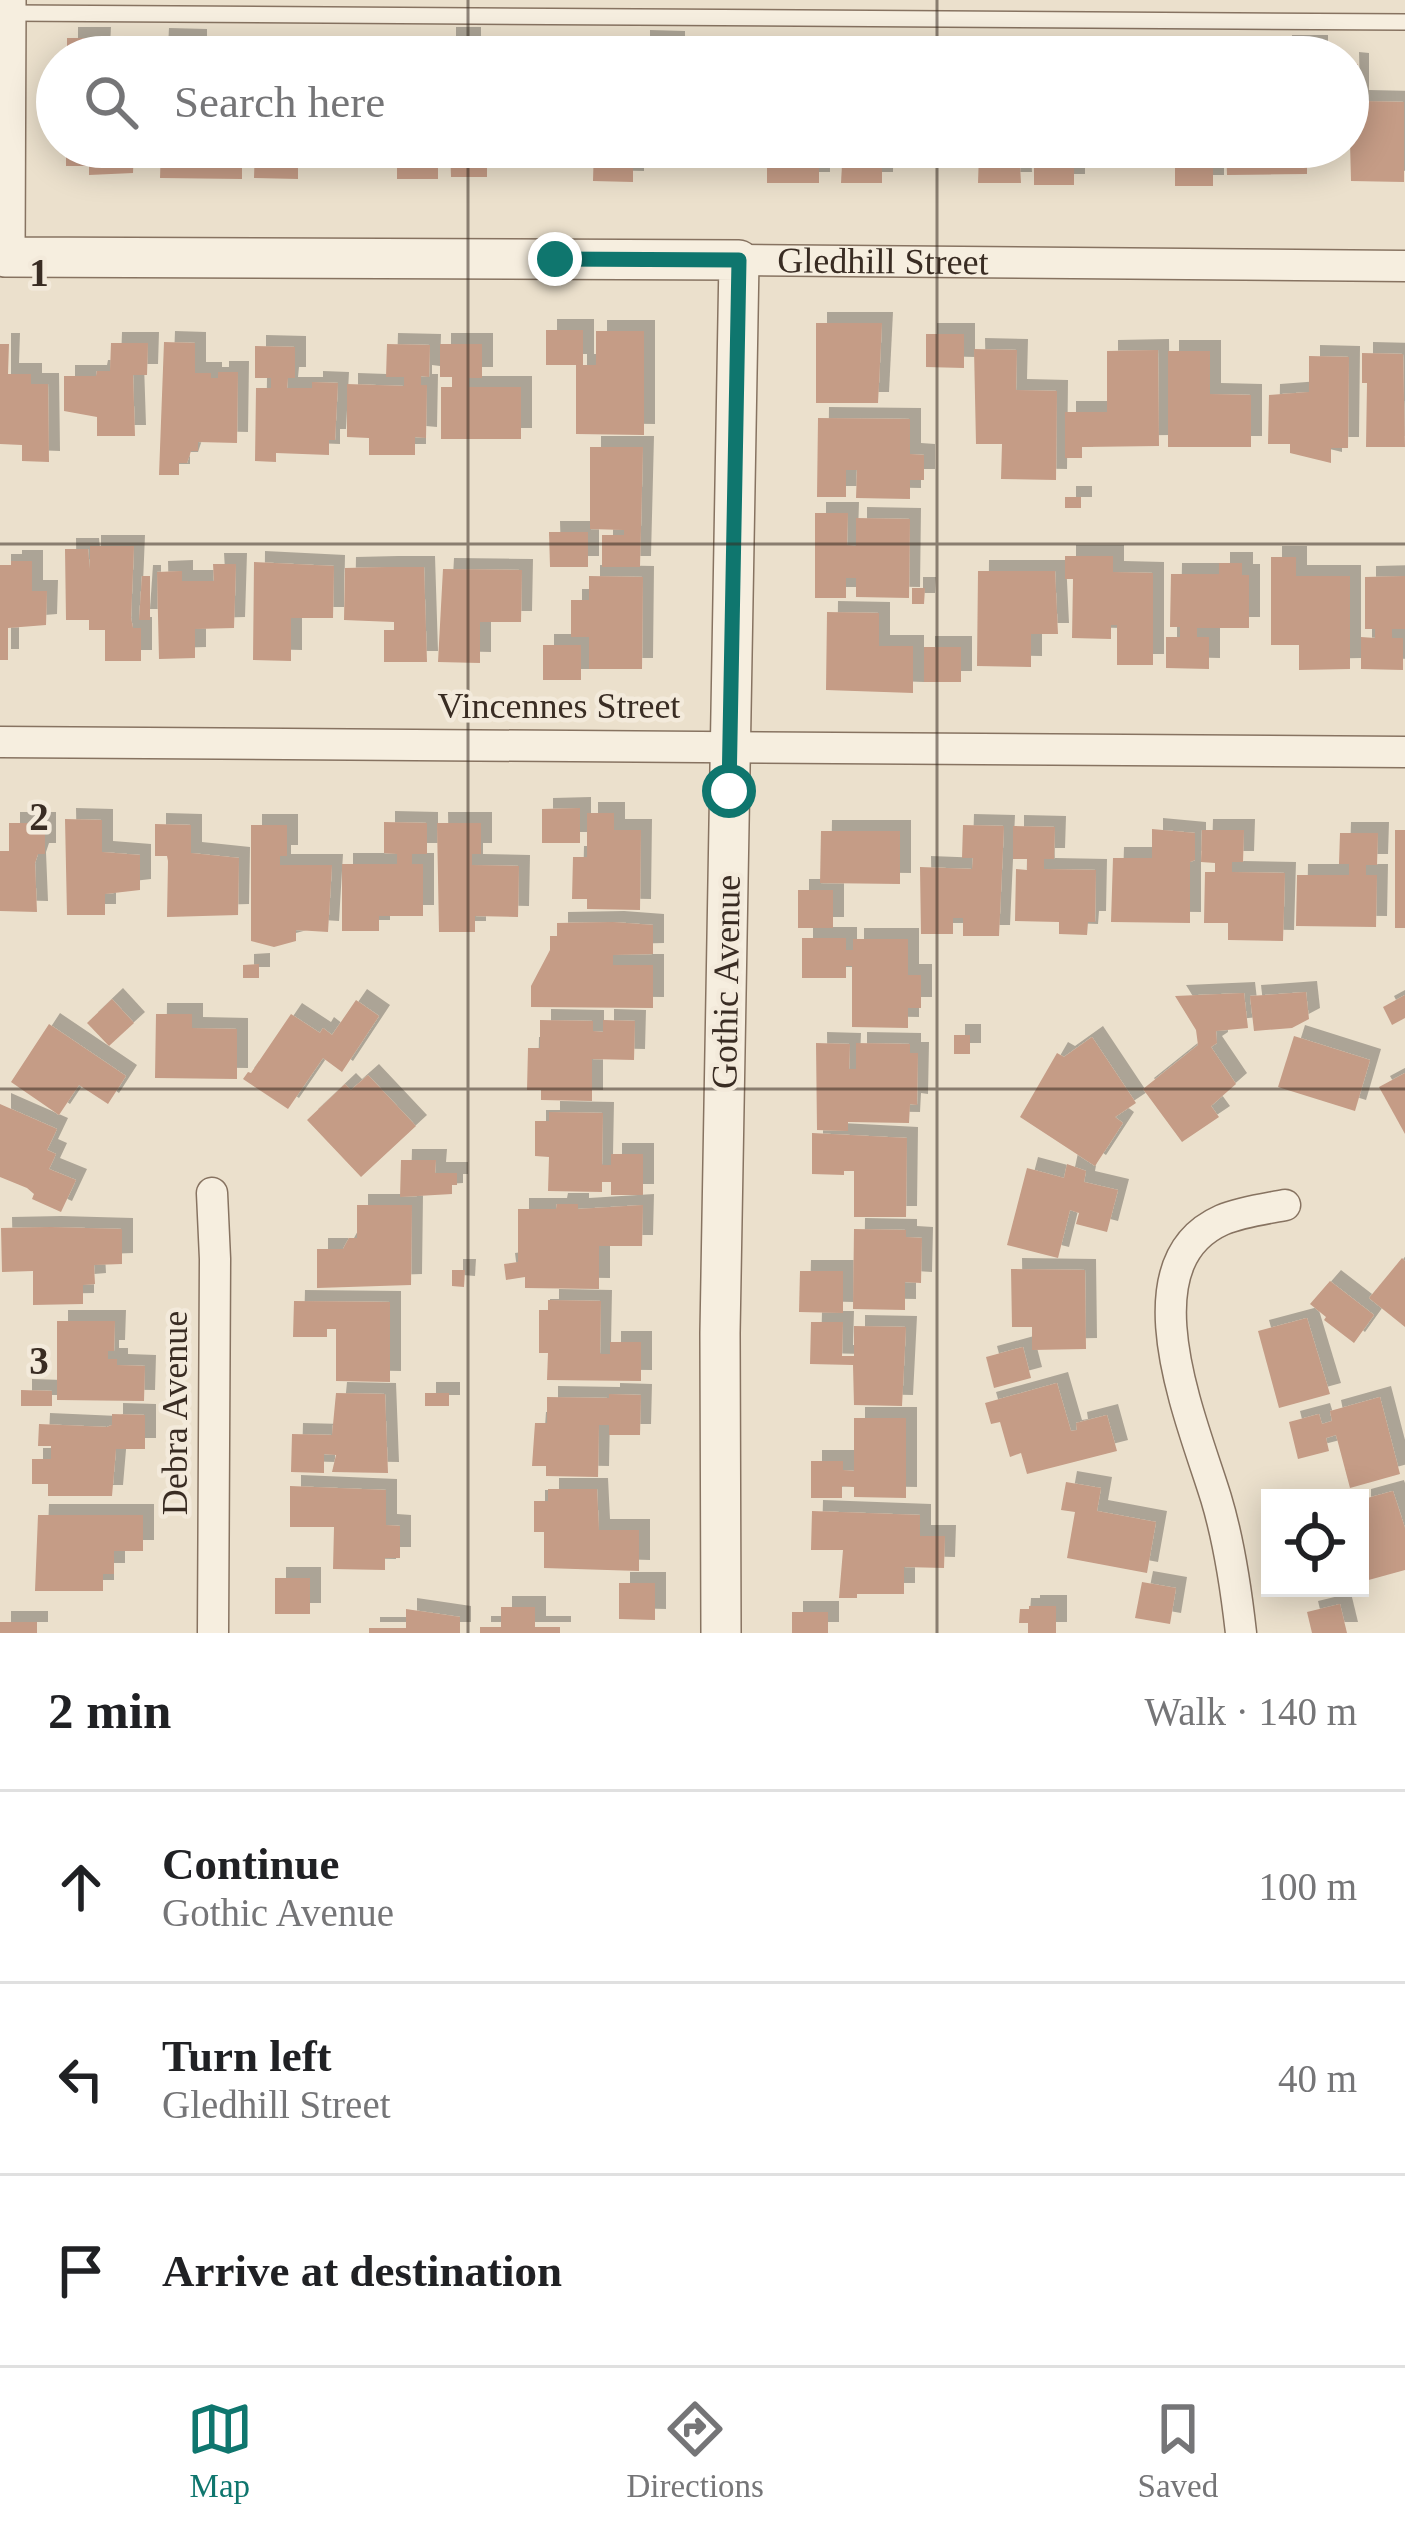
<!DOCTYPE html>
<meta charset="utf-8">
<style>
:root{--surface:#fff;--page:#f2f2f2;--text:#202124;--muted:#757577;--line:#e0e0e0;--accent:#0f766e}
body{margin:0;font-family:"Times New Roman",serif;background:var(--page);color:var(--text)}
.controls{position:absolute;right:36px;bottom:36px;display:grid;overflow:hidden;border-radius:0px;box-shadow:0 6px 30px #0003}
.controls button{width:108px;height:108px;display:grid;place-items:center;padding:0;border:0;border-bottom:3px solid var(--line);background:var(--surface);color:var(--text);font:60px sans-serif}
.stop{position:absolute;width:36px;height:36px;margin:-27px;border:9px solid #0f766e;border-radius:50%;background:#fff}
.stop.end{background:#0f766e;border-color:#fff;box-shadow:0 3px 12px #0008}
.list{margin:0;padding:0;list-style:none}
h2{display:flex;justify-content:space-between;align-items:center;height:156px;margin:0;padding:0 48px;font-size:51px}
h2 small{font-size:39px;font-weight:400;color:var(--muted)}
.list li{display:grid;grid-template-columns:78px 1fr auto;gap:36px;align-items:center;box-sizing:border-box;height:192px;padding:0 48px;border-top:3px solid var(--line)}
.list b{display:block;font-size:45px;white-space:nowrap}
.list p{margin:0;font-size:39px;white-space:nowrap;color:var(--muted)}
.list em{font-size:39px;font-style:normal;color:var(--muted)}
.icon{flex:none;width:66px;height:66px;fill:none;stroke:currentColor;stroke-width:2;stroke-linecap:round;stroke-linejoin:round}
.map{position:relative;flex:none;width:1405px;height:1633px;overflow:hidden}
.search{position:absolute;background:var(--surface);box-shadow:0 6px 30px #0003;left:36px;right:36px;top:36px;height:132px;display:flex;align-items:center;gap:30px;box-sizing:border-box;padding:0 42px;border-radius:66px;color:var(--muted);font-size:45px}
.sheet{height:732px;background:var(--surface)}
nav{display:flex;justify-content:space-around;align-items:center;box-sizing:border-box;height:168px;border-top:3px solid var(--line);background:var(--surface);font-size:33px;color:var(--muted)}
nav a{display:grid;justify-items:center;gap:6px}
nav .on{color:var(--accent)}
.map>svg:first-child{display:block}
</style>
<div class="map">
<svg width="1405" height="1633" viewBox="0 0 1405 1633">
<defs>
<filter id="shadow"><feDropShadow dx="11" dy="-11" stdDeviation="0" flood-color="#0004"/></filter>
</defs>
<rect width="100%" height="100%" fill="#ebe0cc"/>
<g fill="#c59c86" filter="url(#shadow)">
<polygon points="67,38 100,38 99,57 67,57"/>
<rect x="445" y="38" width="25" height="19"/>
<polygon points="158,39 196,40 196,57 157,57"/>
<polygon points="639,41 674,42 674,57 639,57"/>
<rect x="1281" y="46" width="36" height="11"/>
<rect x="1102" y="47" width="17" height="10"/>
<polygon points="1348,63 1358,64 1358,101 1404,102 1404,182 1351,181"/>
<polygon points="66,147 134,147 133,173 89,175 89,166 66,166"/>
<polygon points="161,147 242,147 242,179 160,178"/>
<polygon points="255,147 337,147 337,153 298,156 298,179 254,178"/>
<polygon points="397,147 438,148 438,179 397,179"/>
<polygon points="450,147 487,147 487,177 451,177"/>
<polygon points="594,147 633,147 633,182 593,181"/>
<polygon points="644,147 722,147 722,168 644,167"/>
<rect x="767" y="147" width="52" height="36"/>
<polygon points="843,147 882,147 882,183 841,183"/>
<polygon points="1002,147 1019,147 1021,183 978,183 979,153 1002,153"/>
<rect x="1034" y="147" width="40" height="38"/>
<polygon points="1185,147 1213,153 1213,186 1175,186 1175,151 1185,151"/>
<polygon points="1226,147 1307,147 1307,174 1227,175"/>
<polygon points="816,323 882,323 878,403 816,403"/>
<polygon points="546,330 583,330 583,365 596,365 596,331 644,331 644,435 576,434 576,365 546,365"/>
<polygon points="926,334 964,334 964,368 926,367"/>
<polygon points="164,342 195,343 195,373 211,373 211,378 218,378 218,372 238,372 237,443 198,442 198,451 191,451 187,463 179,463 179,475 159,475"/>
<polygon points="111,343 148,343 147,375 133,375 135,436 97,436 97,417 64,411 64,376 96,376 97,371 110,371"/>
<polygon points="0,344 9,344 8,374 31,374 31,384 48,384 49,462 22,461 22,445 0,444"/>
<polygon points="387,344 430,345 429,377 421,376 421,385 427,385 426,438 415,437 415,455 369,455 369,438 347,437 347,384 404,386 404,377 386,377"/>
<polygon points="440,344 482,344 482,378 469,378 469,387 521,387 521,439 441,439 441,387 452,387 452,377 440,377"/>
<polygon points="255,346 295,347 295,378 288,378 287,388 312,388 312,382 338,383 335,440 329,440 329,455 276,453 276,462 255,461 256,388 271,388 271,378 255,378"/>
<polygon points="974,349 1017,350 1016,390 1057,391 1056,480 1001,479 1002,444 976,444"/>
<polygon points="1158,350 1159,446 1082,447 1082,458 1065,458 1065,412 1107,412 1107,351"/>
<polygon points="1168,351 1210,351 1210,394 1251,395 1251,447 1168,447"/>
<polygon points="1362,353 1403,354 1405,447 1366,447 1367,383 1362,383"/>
<polygon points="1309,356 1349,357 1348,448 1331,448 1331,463 1290,453 1290,444 1268,444 1269,395 1309,392"/>
<polygon points="818,418 910,419 910,454 924,455 924,480 910,480 910,499 856,498 857,470 846,470 846,497 817,497"/>
<polygon points="590,447 643,447 640,567 602,567 602,535 624,535 624,530 590,529"/>
<rect x="1065" y="497" width="16" height="11"/>
<polygon points="815,513 848,513 847,545 856,546 856,518 910,519 909,598 856,597 856,578 846,578 846,598 815,598"/>
<polygon points="549,532 588,532 588,567 550,567"/>
<polygon points="90,546 134,546 131,618 133,628 141,628 141,661 105,661 105,630 89,630 89,620 66,620 65,549 88,549 90,569"/>
<polygon points="1065,556 1113,556 1113,572 1153,573 1153,665 1117,665 1117,625 1111,625 1111,639 1072,638 1073,579 1065,579"/>
<polygon points="1271,557 1296,557 1296,576 1350,576 1350,669 1299,670 1299,645 1271,645"/>
<polygon points="11,561 32,561 32,591 47,591 46,625 8,628 8,660 0,660 0,565 11,565"/>
<polygon points="254,562 334,566 333,618 291,618 291,661 253,660"/>
<polygon points="1219,563 1242,563 1242,575 1249,575 1249,628 1197,628 1197,637 1209,637 1209,669 1166,668 1166,637 1180,637 1180,627 1170,627 1171,574 1219,574"/>
<polygon points="213,564 236,564 234,628 195,629 195,658 159,659 157,572 182,571 182,581 214,581"/>
<polygon points="387,567 424,567 427,662 384,662 384,630 394,630 394,622 344,620 345,568"/>
<polygon points="443,569 522,570 521,622 480,622 480,663 438,662"/>
<polygon points="978,571 1055,571 1058,634 1031,634 1031,667 977,666"/>
<polygon points="142,576 150,576 150,620 139,620"/>
<polygon points="589,576 643,577 642,669 589,669 589,637 571,637 571,600 589,600"/>
<polygon points="1405,576 1405,629 1392,629 1392,638 1403,638 1403,670 1361,669 1361,637 1375,638 1375,629 1365,629 1365,577"/>
<polygon points="912,588 925,588 924,604 912,604"/>
<polygon points="827,612 879,613 879,646 913,646 913,693 826,690"/>
<rect x="543" y="645" width="38" height="35"/>
<rect x="924" y="647" width="37" height="35"/>
<polygon points="580,808 580,843 542,843 542,809"/>
<polygon points="587,813 614,813 614,830 641,830 640,910 587,909 587,899 572,899 573,857 587,857"/>
<polygon points="65,819 102,820 102,852 140,855 140,890 105,894 105,915 67,915"/>
<polygon points="384,822 427,823 427,854 412,854 412,864 423,864 423,916 379,916 379,931 342,931 342,864 397,864 397,854 384,853"/>
<polygon points="9,823 45,823 45,854 38,854 35,863 37,912 0,911 0,851 9,851"/>
<polygon points="437,823 481,823 481,854 472,854 472,865 519,866 518,917 475,916 475,932 439,932"/>
<polygon points="155,824 191,825 191,853 239,858 238,915 167,917 168,861 167,856 155,856"/>
<polygon points="251,825 287,825 287,856 280,856 280,865 332,865 328,932 296,930 296,941 274,947 251,941"/>
<polygon points="963,825 1004,826 999,936 963,936 963,918 953,918 953,934 921,934 920,867 972,869 973,858 962,858"/>
<polygon points="1013,826 1055,827 1054,859 1044,859 1044,869 1096,870 1095,922 1088,922 1087,935 1059,934 1059,922 1015,921 1016,869 1027,870 1027,859 1013,859"/>
<polygon points="1152,829 1195,833 1195,860 1190,862 1190,923 1111,922 1113,858 1152,858"/>
<polygon points="1202,830 1244,830 1243,862 1232,862 1232,872 1285,873 1283,941 1228,940 1228,923 1204,923 1205,872 1215,872 1215,863 1201,862"/>
<rect x="1395" y="830" width="10" height="98"/>
<polygon points="821,831 900,831 900,884 820,883"/>
<polygon points="1340,833 1378,833 1377,865 1366,865 1366,875 1377,875 1376,927 1296,926 1297,875 1349,875 1349,864 1339,864"/>
<rect x="798" y="890" width="35" height="38"/>
<polygon points="613,922 653,925 653,954 613,955 613,965 653,965 653,1008 531,1007 531,986 550,950 550,936 557,936 557,923"/>
<polygon points="802,938 846,938 846,950 853,950 853,939 908,939 908,975 921,975 921,1008 908,1008 908,1028 852,1027 852,966 846,966 846,978 802,978"/>
<polygon points="259,964 259,978 243,978 243,965"/>
<polygon points="1306,992 1309,1019 1292,1028 1254,1031 1250,996"/>
<polygon points="1244,993 1248,1028 1216,1031 1217,1043 1211,1047 1236,1084 1211,1106 1219,1117 1182,1142 1143,1089 1198,1045 1196,1030 1175,996"/>
<polygon points="1405,995 1405,1018 1392,1025 1383,1007"/>
<polygon points="112,999 134,1023 109,1046 87,1023"/>
<polygon points="356,1000 379,1016 342,1072 323,1058 288,1109 243,1079 248,1072 251,1073 291,1014 320,1033 323,1028 332,1035"/>
<polygon points="156,1014 192,1014 192,1028 237,1029 237,1079 155,1078"/>
<polygon points="540,1020 593,1021 593,1031 603,1032 603,1020 635,1021 634,1060 592,1059 592,1101 541,1100 541,1090 527,1090 528,1048 540,1048"/>
<polygon points="49,1024 126,1076 108,1104 79,1085 59,1115 11,1082"/>
<rect x="954" y="1035" width="16" height="19"/>
<polygon points="1294,1036 1370,1060 1355,1111 1278,1087"/>
<polygon points="1092,1037 1136,1103 1115,1117 1123,1123 1095,1166 1020,1117 1057,1053 1064,1057"/>
<polygon points="816,1043 850,1044 849,1069 856,1069 856,1043 910,1044 910,1053 918,1053 917,1105 910,1104 909,1123 848,1122 848,1131 817,1130"/>
<polygon points="1405,1073 1405,1134 1379,1087"/>
<polygon points="368,1075 416,1126 361,1177 307,1120 345,1084 351,1090"/>
<polygon points="0,1104 57,1129 47,1150 56,1154 49,1169 76,1180 61,1212 32,1199 34,1194 27,1188 0,1177"/>
<polygon points="549,1112 603,1113 602,1165 611,1165 611,1154 643,1154 643,1195 611,1195 611,1182 602,1182 602,1192 548,1191 549,1157 535,1156 535,1121 549,1121"/>
<polygon points="812,1133 907,1138 906,1217 854,1217 854,1171 844,1171 844,1175 812,1174"/>
<polygon points="401,1160 436,1160 435,1173 457,1173 457,1185 452,1185 452,1194 400,1197"/>
<polygon points="1067,1164 1086,1171 1084,1182 1118,1190 1107,1232 1076,1224 1079,1213 1070,1210 1058,1258 1007,1245 1027,1168 1064,1178"/>
<polygon points="557,1204 578,1204 578,1209 643,1205 642,1246 599,1246 599,1289 525,1288 525,1277 506,1280 504,1264 518,1262 518,1209 556,1209"/>
<polygon points="357,1205 412,1205 411,1285 317,1288 317,1249 343,1249 349,1238 357,1238"/>
<polygon points="50,1227 122,1229 122,1264 94,1265 95,1284 83,1285 83,1304 33,1305 33,1271 2,1272 1,1228"/>
<polygon points="854,1229 906,1230 906,1237 922,1238 921,1283 905,1282 905,1310 853,1309"/>
<polygon points="1402,1258 1405,1261 1405,1327 1369,1298"/>
<polygon points="1011,1269 1085,1270 1086,1349 1032,1350 1032,1327 1012,1327"/>
<polygon points="452,1270 465,1270 464,1287 452,1286"/>
<polygon points="800,1271 843,1271 843,1313 799,1312"/>
<polygon points="1330,1281 1374,1315 1354,1343 1324,1320 1326,1317 1310,1304"/>
<polygon points="548,1300 601,1301 600,1354 610,1354 610,1342 641,1342 641,1381 547,1380 548,1353 539,1353 539,1310 548,1310"/>
<polygon points="294,1301 390,1302 390,1382 336,1381 336,1329 327,1329 327,1337 293,1337"/>
<polygon points="1307,1318 1330,1394 1279,1408 1258,1331"/>
<polygon points="57,1321 115,1321 114,1351 108,1351 108,1359 117,1359 117,1365 145,1366 144,1401 57,1400"/>
<polygon points="811,1322 843,1322 842,1356 854,1356 854,1326 906,1327 902,1406 854,1405 853,1365 810,1364"/>
<polygon points="1023,1347 1031,1378 994,1388 986,1357"/>
<polygon points="1057,1383 1071,1431 1077,1430 1076,1423 1107,1415 1117,1451 1027,1474 1021,1453 1010,1457 1000,1422 991,1424 985,1403"/>
<polygon points="21,1390 52,1391 52,1406 21,1406"/>
<polygon points="336,1393 385,1394 388,1473 332,1472 336,1455 324,1454 324,1473 291,1472 292,1434 332,1435"/>
<rect x="425" y="1393" width="24" height="13"/>
<polygon points="609,1394 641,1395 640,1435 609,1435 609,1425 599,1425 598,1477 546,1476 546,1466 532,1466 535,1423 547,1423 547,1397 609,1398"/>
<polygon points="1380,1397 1400,1474 1350,1488 1336,1435 1326,1438 1329,1451 1298,1459 1289,1422 1319,1414 1322,1424 1332,1421 1330,1411"/>
<polygon points="112,1414 145,1415 145,1449 116,1449 112,1496 48,1496 48,1484 32,1484 32,1459 51,1459 51,1446 38,1446 39,1424 107,1427 112,1425"/>
<polygon points="854,1418 906,1418 906,1498 854,1497 854,1487 842,1486 842,1498 811,1498 811,1461 843,1461 843,1470 854,1471"/>
<polygon points="1066,1482 1101,1488 1097,1511 1156,1522 1147,1573 1067,1558 1075,1512 1061,1510"/>
<polygon points="290,1486 386,1490 386,1525 400,1526 400,1558 385,1558 385,1570 333,1569 334,1527 290,1527"/>
<polygon points="548,1489 597,1489 599,1530 639,1530 639,1571 544,1568 544,1532 534,1532 534,1501 548,1501"/>
<polygon points="1393,1491 1405,1528 1405,1570 1365,1581 1360,1565 1360,1500"/>
<polygon points="812,1511 920,1515 920,1536 945,1536 944,1568 904,1567 904,1594 857,1594 857,1598 839,1598 843,1550 811,1550"/>
<polygon points="38,1515 143,1515 143,1551 114,1551 114,1574 103,1574 103,1591 35,1591"/>
<rect x="275" y="1578" width="35" height="36"/>
<polygon points="1142,1582 1176,1588 1170,1624 1135,1618"/>
<polygon points="619,1583 655,1583 655,1620 619,1619"/>
<polygon points="1340,1604 1347,1633 1312,1633 1307,1612"/>
<polygon points="1029,1606 1056,1606 1056,1633 1028,1633 1028,1623 1019,1623 1020,1609 1029,1609"/>
<polygon points="501,1607 535,1607 535,1627 560,1627 560,1633 480,1633 480,1627 501,1627"/>
<polygon points="406,1609 460,1617 460,1633 369,1633 369,1628 406,1628"/>
<rect x="792" y="1612" width="36" height="21"/>
<rect x="0" y="1622" width="37" height="11"/>
</g>
<g fill="none" stroke-linecap="round" stroke-linejoin="round">
<defs>
<polyline id="service" points="10,13 1405,22"/>
<g id="minor">
<path id="s1" d="M 739,260 L 1405,266"/>
<polyline points="0,742 1405,752"/>
<polyline points="212,1193 215,1259 213,1633"/>
<path d="M 1241,1633 C 1236,1588 1229,1541 1216,1498 C 1194,1425 1123,1264 1222,1220 C 1241,1212 1264,1209 1285,1205"/>
</g>
<polyline id="tertiary" points="6,0 5,257 739,260 720,1333 721,1633"/>
</defs>
<use href="#service" stroke="#877361" stroke-width="18"/>
<use href="#minor" stroke="#877361" stroke-width="33"/>
<use href="#tertiary" stroke="#877361" stroke-width="42"/>
<use href="#service" stroke="#f6eedf" stroke-width="15"/>
<use href="#minor" stroke="#f6eedf" stroke-width="30"/>
<use href="#tertiary" stroke="#f6eedf" stroke-width="39"/>
</g>
<g fill="none" stroke-linecap="round" stroke-linejoin="round">
<polyline stroke="#0f766e" stroke-width="15" points="555,259 739,260 729,791"/>
</g>
<path fill="none" stroke="#392c23" stroke-width="3" stroke-opacity="0.55" d="M 468,0 L 468,57M 937,0 L 937,57M 468,147 L 468,1633M 937,147 L 937,1633M 0,544 L 1405,544M 0,1089 L 1405,1089"/>
<g text-anchor="middle" dominant-baseline="central" stroke-width="9" stroke-linejoin="round" paint-order="stroke">
<g font-size="36" fill="#392c23" stroke="#f3eadb">
<text stroke="none"><textPath href="#s1" startOffset="144">Gledhill Street</textPath></text>
<text x="559" y="706">Vincennes Street</text>
<text transform="translate(726 982) rotate(-89)">Gothic Avenue</text>
<text transform="translate(175 1413) rotate(-90)">Debra Avenue</text>
</g>
</g>
<g font-size="39" text-anchor="middle" font-weight="bold" fill="#392c23" stroke="#f3eadb" stroke-width="9" stroke-linejoin="round" paint-order="stroke">
<text x="39" y="286">1</text>
<text x="39" y="830">2</text>
<text x="39" y="1374">3</text>
</g>
</svg>
<div class="controls">
<button><svg class="icon" aria-label="locate" viewBox="0 0 24 24"><circle cx="12" cy="12" r="6"/><path d="M12 2v4M12 18v4M2 12h4M18 12h4"/></svg></button>
</div>
<div class="stop" style="left:729px;top:791px"></div>
<div class="stop end" style="left:555px;top:259px"></div>
<div class="search"><svg class="icon" aria-label="search" viewBox="0 0 24 24"><circle cx="10" cy="10" r="6"/><path d="M15 15l6 6"/></svg>Search here</div>
</div>
<section class="sheet">
<h2>2 min<small>Walk · 140 m</small></h2>
<ul class="list">
<li><svg class="icon" aria-label="ahead" viewBox="0 0 24 24"><path d="M12 20V5M6 11l6-6 6 6"/></svg><div><b>Continue</b><p>Gothic Avenue</p></div><em>100 m</em></li>
<li><svg class="icon" aria-label="left" viewBox="0 0 24 24"><path d="M17 20v-9H6M10 6l-5 5 5 5"/></svg><div><b>Turn left</b><p>Gledhill Street</p></div><em>40 m</em></li>
<li><svg class="icon" aria-label="arrive" viewBox="0 0 24 24"><path d="M6 21V4h12l-3 4 3 4H6"/></svg><div><b>Arrive at destination</b></div></li>
</ul>
</section>
<nav>
<a class="on"><svg class="icon" aria-label="map" viewBox="0 0 24 24"><path d="M3 6l6-2 6 2 6-2v14l-6 2-6-2-6 2zM9 4v14M15 6v14"/></svg>Map</a>
<a><svg class="icon" aria-label="directions" viewBox="0 0 24 24"><path d="M12 3l9 9-9 9-9-9zM9 14v-3h6M13 9l2 2-2 2"/></svg>Directions</a>
<a><svg class="icon" aria-label="saved" viewBox="0 0 24 24"><path d="M7 4h10v16l-5-4-5 4z"/></svg>Saved</a>
</nav>
